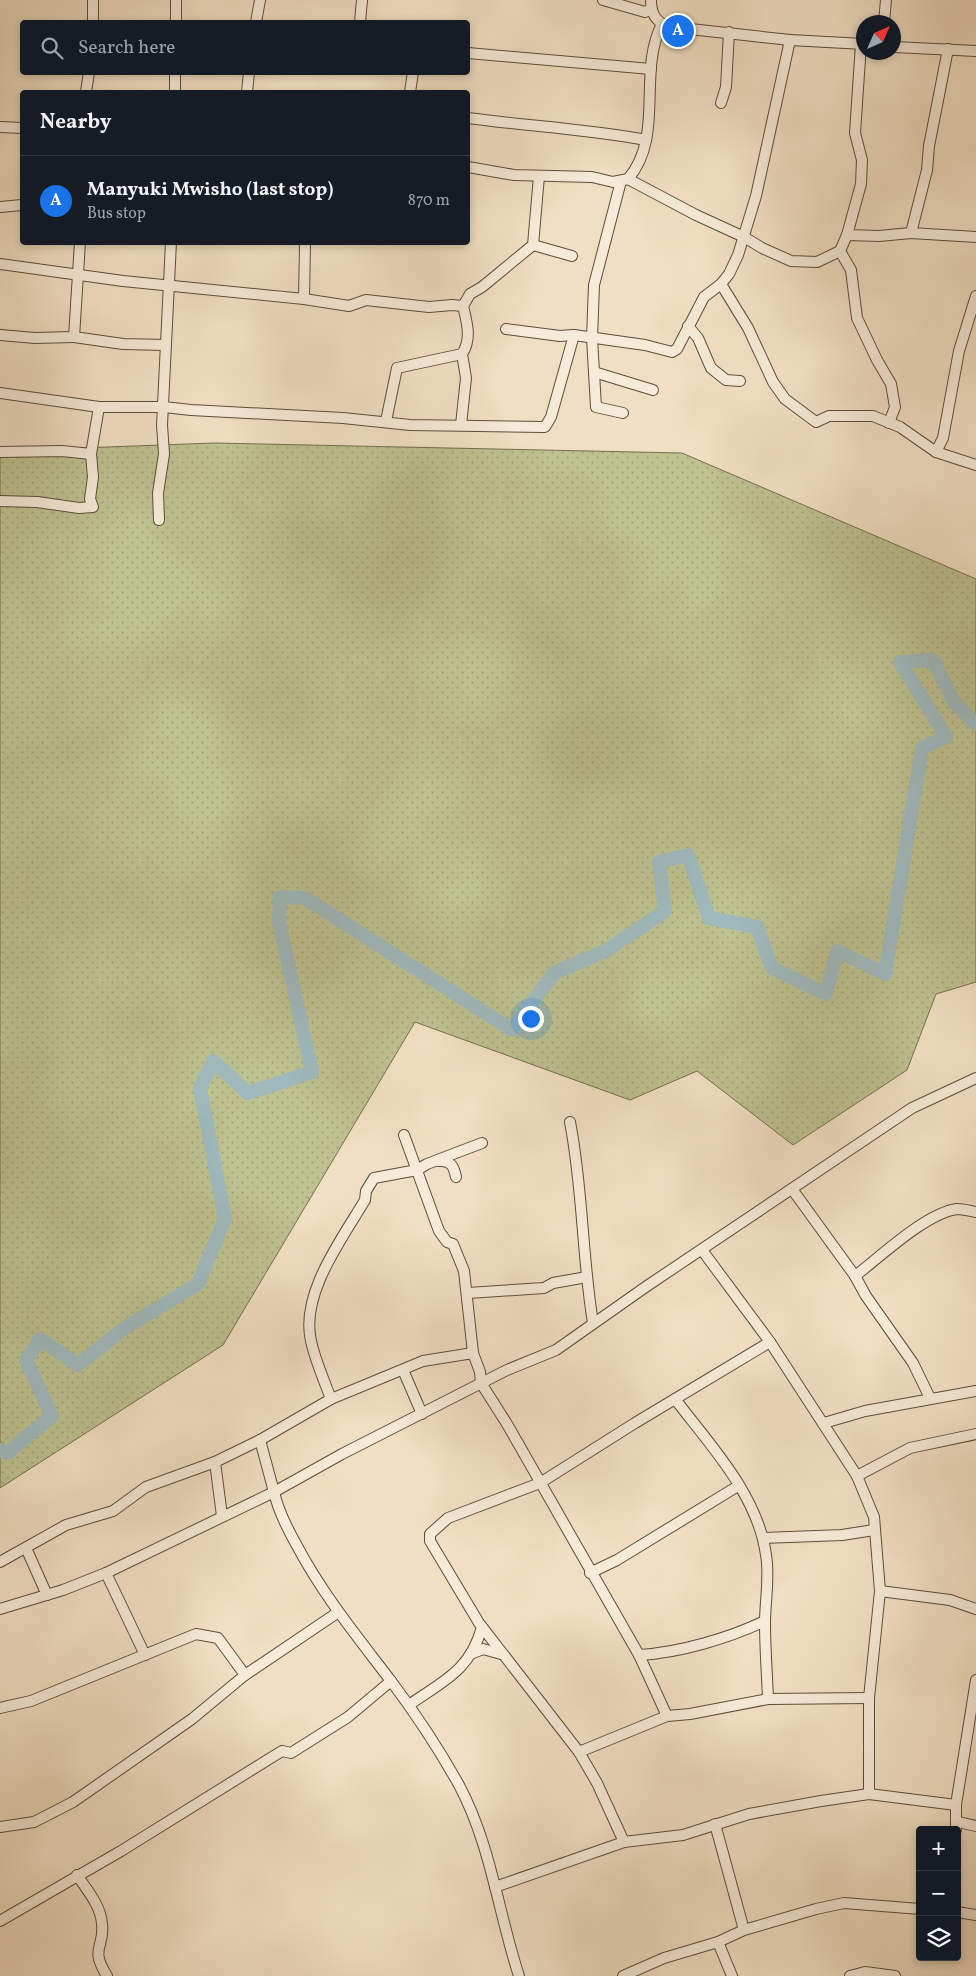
<!DOCTYPE html>
<meta charset="utf-8">
<style>
:root{--surface:#171b24;--page:#242831;--text:#f1f3f6;--muted:#9ea1a6;--line:#363941;--accent:#1a73e8}
body{margin:0;font-family:Vollkorn,serif;background:var(--page);color:var(--text)}
.controls{position:absolute;right:15px;bottom:15px;display:grid;overflow:hidden;border-radius:5px;box-shadow:0 2px 8px #0003}
.controls button{width:45px;height:45px;display:grid;place-items:center;padding:0;border:0;border-bottom:1px solid var(--line);background:var(--surface);color:var(--text);font:25px sans-serif}
.compass{position:absolute;left:856px;top:15px;width:45px;height:45px;border-radius:50%;background:var(--surface);box-shadow:0 2px 8px #0003;rotate:45deg}
.you{position:absolute;left:530px;top:1018px;width:18px;height:18px;margin:-12px;border:4px solid #fff;border-radius:50%;background:#1a73e8;box-shadow:0 0 0 8px #1a73e833}
.badge{display:grid;place-items:center;width:32px;height:32px;border-radius:50%;background:var(--accent);color:#fff;font-size:16px;font-weight:700}
.pin{position:absolute;translate:-50% -50%;border:2px solid #fff;box-shadow:0 1px 5px #0006}
.list{margin:0;padding:0;list-style:none}
h2{display:flex;justify-content:space-between;align-items:center;height:65px;margin:0;padding:0 20px;font-size:21px}
h2 small{font-size:16px;font-weight:400;color:var(--muted)}
.list li{display:grid;grid-template-columns:32px 1fr auto;gap:15px;align-items:center;box-sizing:border-box;height:90px;padding:0 20px;border-top:1px solid var(--line)}
.list b{display:block;font-size:19px;white-space:nowrap}
.list p{margin:0;font-size:16px;white-space:nowrap;color:var(--muted)}
.list em{font-size:16px;font-style:normal;color:var(--muted)}
.icon{flex:none;width:28px;height:28px;fill:none;stroke:currentColor;stroke-width:2;stroke-linecap:round;stroke-linejoin:round}
.map{position:relative;flex:none;width:976px;height:1976px;overflow:hidden}
.search{position:absolute;background:var(--surface);box-shadow:0 2px 8px #0003;left:20px;top:20px;width:450px;height:55px;display:flex;align-items:center;gap:12px;box-sizing:border-box;padding:0 18px;border-radius:5px;color:var(--muted);font-size:19px}
.panel{position:absolute;background:var(--surface);box-shadow:0 2px 8px #0003;left:20px;top:90px;width:450px;height:155px;border-radius:5px}
.map>svg:first-child{display:block}
</style>
<div class="map">
<svg width="976" height="1976" viewBox="0 0 976 1976">
<defs>
<pattern id="grass-dots" width="8" height="8" patternUnits="userSpaceOnUse" patternTransform="scale(1.25)"><rect width="8" height="8" fill="#bec190"/><path d="M2 2h.1M6 6h.1" fill="none" stroke="#a3a57b" stroke-width="1.8" stroke-linecap="round"/></pattern>
</defs>
<rect width="100%" height="100%" fill="#f1dfc3"/>
<filter id="stains"><feTurbulence type="fractalNoise" baseFrequency=".004" numOctaves="4"/><feColorMatrix values="0 0 0 0 .2 0 0 0 0 .09 0 0 0 0 .02 0 0 0 .5 -.17"/></filter>
<radialGradient id="worn" r=".72"><stop offset=".6" stop-color="#630" stop-opacity="0"/><stop offset="1" stop-color="#630" stop-opacity=".3"/></radialGradient>
<polygon fill="url(#grass-dots)" stroke="#746f4e" points="214,443 682,453 976,579 976,982 936,994 907,1070 793,1145 697,1071 630,1100 415,1022 223,1345 0,1488 0,451"/>
<g fill="none" stroke-linecap="round" stroke-linejoin="round">
<polyline stroke="#9fbabe" stroke-width="14" points="0,1450 7,1453 52,1416 26,1360 40,1339 78,1365 126,1327 198,1284 225,1219 200,1088 213,1061 248,1093 312,1072 279,922 280,897 305,898 512,1030 554,973 607,950 665,911 659,862 688,855 709,918 757,927 772,968 826,994 837,951 885,974 922,748 946,737 900,662 933,660 954,702 976,724"/>
<defs>
<g id="minor">
<polyline points="176,0 176,22"/>
<polyline points="603,0 645,12 651,9"/>
<path d="M 651,0 C 651,15 657,24 672,27 L 790,40 L 864,44"/>
<polyline points="93,22 93,0"/>
<polyline points="256,22 260,0"/>
<polyline points="360,22 362,0"/>
<polyline points="884,22 886,0"/>
<polyline points="861,44 855,133 862,160 861,184 847,235 840,251 851,270 857,318 877,360 891,384 895,407 889,423"/>
<polyline points="894,47 976,51"/>
<polyline points="468,53 651,69"/>
<polyline points="86,92 89,72"/>
<polyline points="175,92 175,72"/>
<polyline points="247,92 249,72"/>
<polyline points="410,92 413,72"/>
<polyline points="721,103 726,87 729,32"/>
<path d="M 468,118 C 527,126 587,129 646,140"/>
<polyline points="0,127 22,128"/>
<path d="M 468,167 L 514,175 L 592,177 L 613,182 L 628,179 C 665,136 637,72 662,24"/>
<polyline points="628,179 696,215 744,237 762,248 791,261 817,262 840,251"/>
<polyline points="621,181 594,285 592,338 596,407 623,413"/>
<polyline points="0,207 22,205"/>
<polyline points="911,233 927,170 929,146 948,49"/>
<polyline points="847,235 879,236 911,233 976,237"/>
<polyline points="533,245 572,256"/>
<polyline points="0,264 123,281 304,299 349,306 366,300 429,307 452,305 463,306 470,294 482,287 533,245 539,176"/>
<polyline points="721,284 748,328 773,382 785,399 816,422 829,416 873,416 900,427 936,452 976,465"/>
<polyline points="304,299 305,242"/>
<polyline points="688,326 698,338 711,368 726,380 740,381"/>
<polyline points="506,329 560,336 574,335"/>
<polyline points="0,335 35,338 74,337 80,242"/>
<polyline points="74,337 123,344 165,345"/>
<polyline points="594,372 653,390"/>
<polyline points="0,393 99,407 164,407 191,410 343,418 410,425 545,427 551,417 574,335 645,345 672,352 677,349 704,297 721,284 729,274 738,255 756,196 790,40"/>
<path d="M 386,421 L 397,368 L 462,354 C 472,339 467,323 463,306"/>
<polyline points="461,425 466,378 462,354"/>
<polyline points="0,452 62,451 91,454"/>
<polyline points="936,452 943,438 959,351 976,296"/>
<polyline points="0,501 37,502 79,508 93,507 90,499 93,477 91,454 99,407"/>
<polyline points="159,520 158,493 164,454 162,425 171,242"/>
<path d="M 570,1122 C 583,1188 582,1257 593,1323"/>
<polyline points="404,1135 439,1231 447,1242 453,1244 464,1271 473,1353 480,1372 481,1383 507,1424 639,1655 667,1716"/>
<path d="M 439,1161 C 451,1160 454,1167 456,1177"/>
<polyline points="792,1189 855,1276 866,1296 913,1363 930,1398"/>
<polyline points="702,1250 770,1342 857,1476 874,1517 880,1591 869,1698 869,1794"/>
<path d="M 855,1276 C 880,1257 926,1213 957,1209 C 963,1209 970,1211 976,1212"/>
<polyline points="468,1293 544,1288 553,1283 587,1277"/>
<polyline points="403,1370 422,1414"/>
<path d="M 331,1399 C 324,1380 315,1360 311,1341 C 300,1294 342,1239 365,1200 L 366,1191 L 374,1178 L 417,1170 L 427,1164 L 482,1143"/>
<path d="M 675,1399 C 710,1445 758,1495 766,1555 C 770,1578 765,1600 765,1623 C 765,1648 767,1673 768,1699"/>
<polyline points="824,1423 865,1411 976,1391"/>
<polyline points="215,1462 222,1516"/>
<polyline points="857,1476 910,1448 976,1434"/>
<polyline points="763,1538 842,1535 874,1530"/>
<polyline points="26,1548 47,1595"/>
<polyline points="0,1562 66,1525 113,1511 146,1487 215,1462 260,1440 331,1399 423,1361 473,1353"/>
<polyline points="106,1573 145,1655"/>
<polyline points="590,1573 617,1560 738,1486"/>
<polyline points="880,1591 950,1600 976,1609"/>
<polyline points="0,1609 63,1590 106,1573 274,1492 260,1440"/>
<polyline points="473,1653 483,1649 501,1654"/>
<path d="M 639,1655 C 679,1653 729,1638 765,1621"/>
<path d="M 409,1705 C 443,1681 470,1671 482,1627"/>
<polyline points="0,1708 31,1701 196,1634 218,1638 245,1675"/>
<polyline points="579,1752 667,1716 690,1714 768,1699 869,1698"/>
<polyline points="958,1822 976,1826"/>
<polyline points="715,1824 744,1930"/>
<polyline points="0,1827 34,1822 73,1802 192,1719 245,1675 337,1613"/>
<polyline points="956,1830 956,1805 976,1680"/>
<polyline points="624,1842 597,1783 579,1752 479,1623 430,1541 430,1534 448,1518 540,1483 635,1423 770,1342"/>
<path d="M 77,1875 C 87,1890 101,1906 102,1924 C 105,1948 89,1947 107,1976"/>
<polyline points="495,1887 624,1842 683,1835 749,1814 821,1801 869,1794 956,1805"/>
<polyline points="957,1912 976,1915"/>
<polyline points="0,1921 121,1851 282,1751 291,1753 348,1717 391,1681"/>
<polyline points="718,1942 732,1976"/>
<path d="M 519,1976 C 498,1912 491,1845 459,1785 C 439,1749 415,1713 391,1681 C 356,1635 323,1595 296,1544 C 287,1528 278,1510 274,1492 L 342,1454 L 507,1370 L 556,1350 L 647,1286 L 912,1108 L 976,1078"/>
<polyline points="623,1976 664,1958 718,1942 744,1930 816,1909 844,1903 920,1909"/>
<polyline points="850,1976 865,1972 895,1976"/>
</g>
</defs>
<use href="#minor" stroke="#5c4e3a" stroke-width="12"/>
<use href="#minor" stroke="#f6ead8" stroke-width="10"/>
</g>
<rect width="100%" height="100%" filter="url(#stains)"/>
<rect width="100%" height="100%" fill="url(#worn)"/>
</svg>
<div class="controls">
<button>+</button>
<button>−</button>
<button><svg class="icon" aria-label="layers" viewBox="0 0 24 24"><path d="M12 4l9 5-9 5-9-5zM3 14l9 5 9-5"/></svg></button>
</div>
<svg class="compass" viewBox="-18 -18 36 36"><path d="M0-13l5 13h-10z" fill="#e53935"/><path d="M0 13l5-13h-10z" fill="#9ea1a6"/></svg>
<div class="you"></div>
<div class="pin badge" style="left:678px;top:31px">A</div>
<div class="search"><svg class="icon" aria-label="search" viewBox="0 0 24 24"><circle cx="10" cy="10" r="6"/><path d="M15 15l6 6"/></svg>Search here</div>
<section class="panel">
<h2>Nearby<small></small></h2>
<ul class="list">
<li><span class="badge">A</span><div><b>Manyuki Mwisho (last stop)</b><p>Bus stop</p></div><em>870 m</em></li>
</ul>
</section>
</div>
